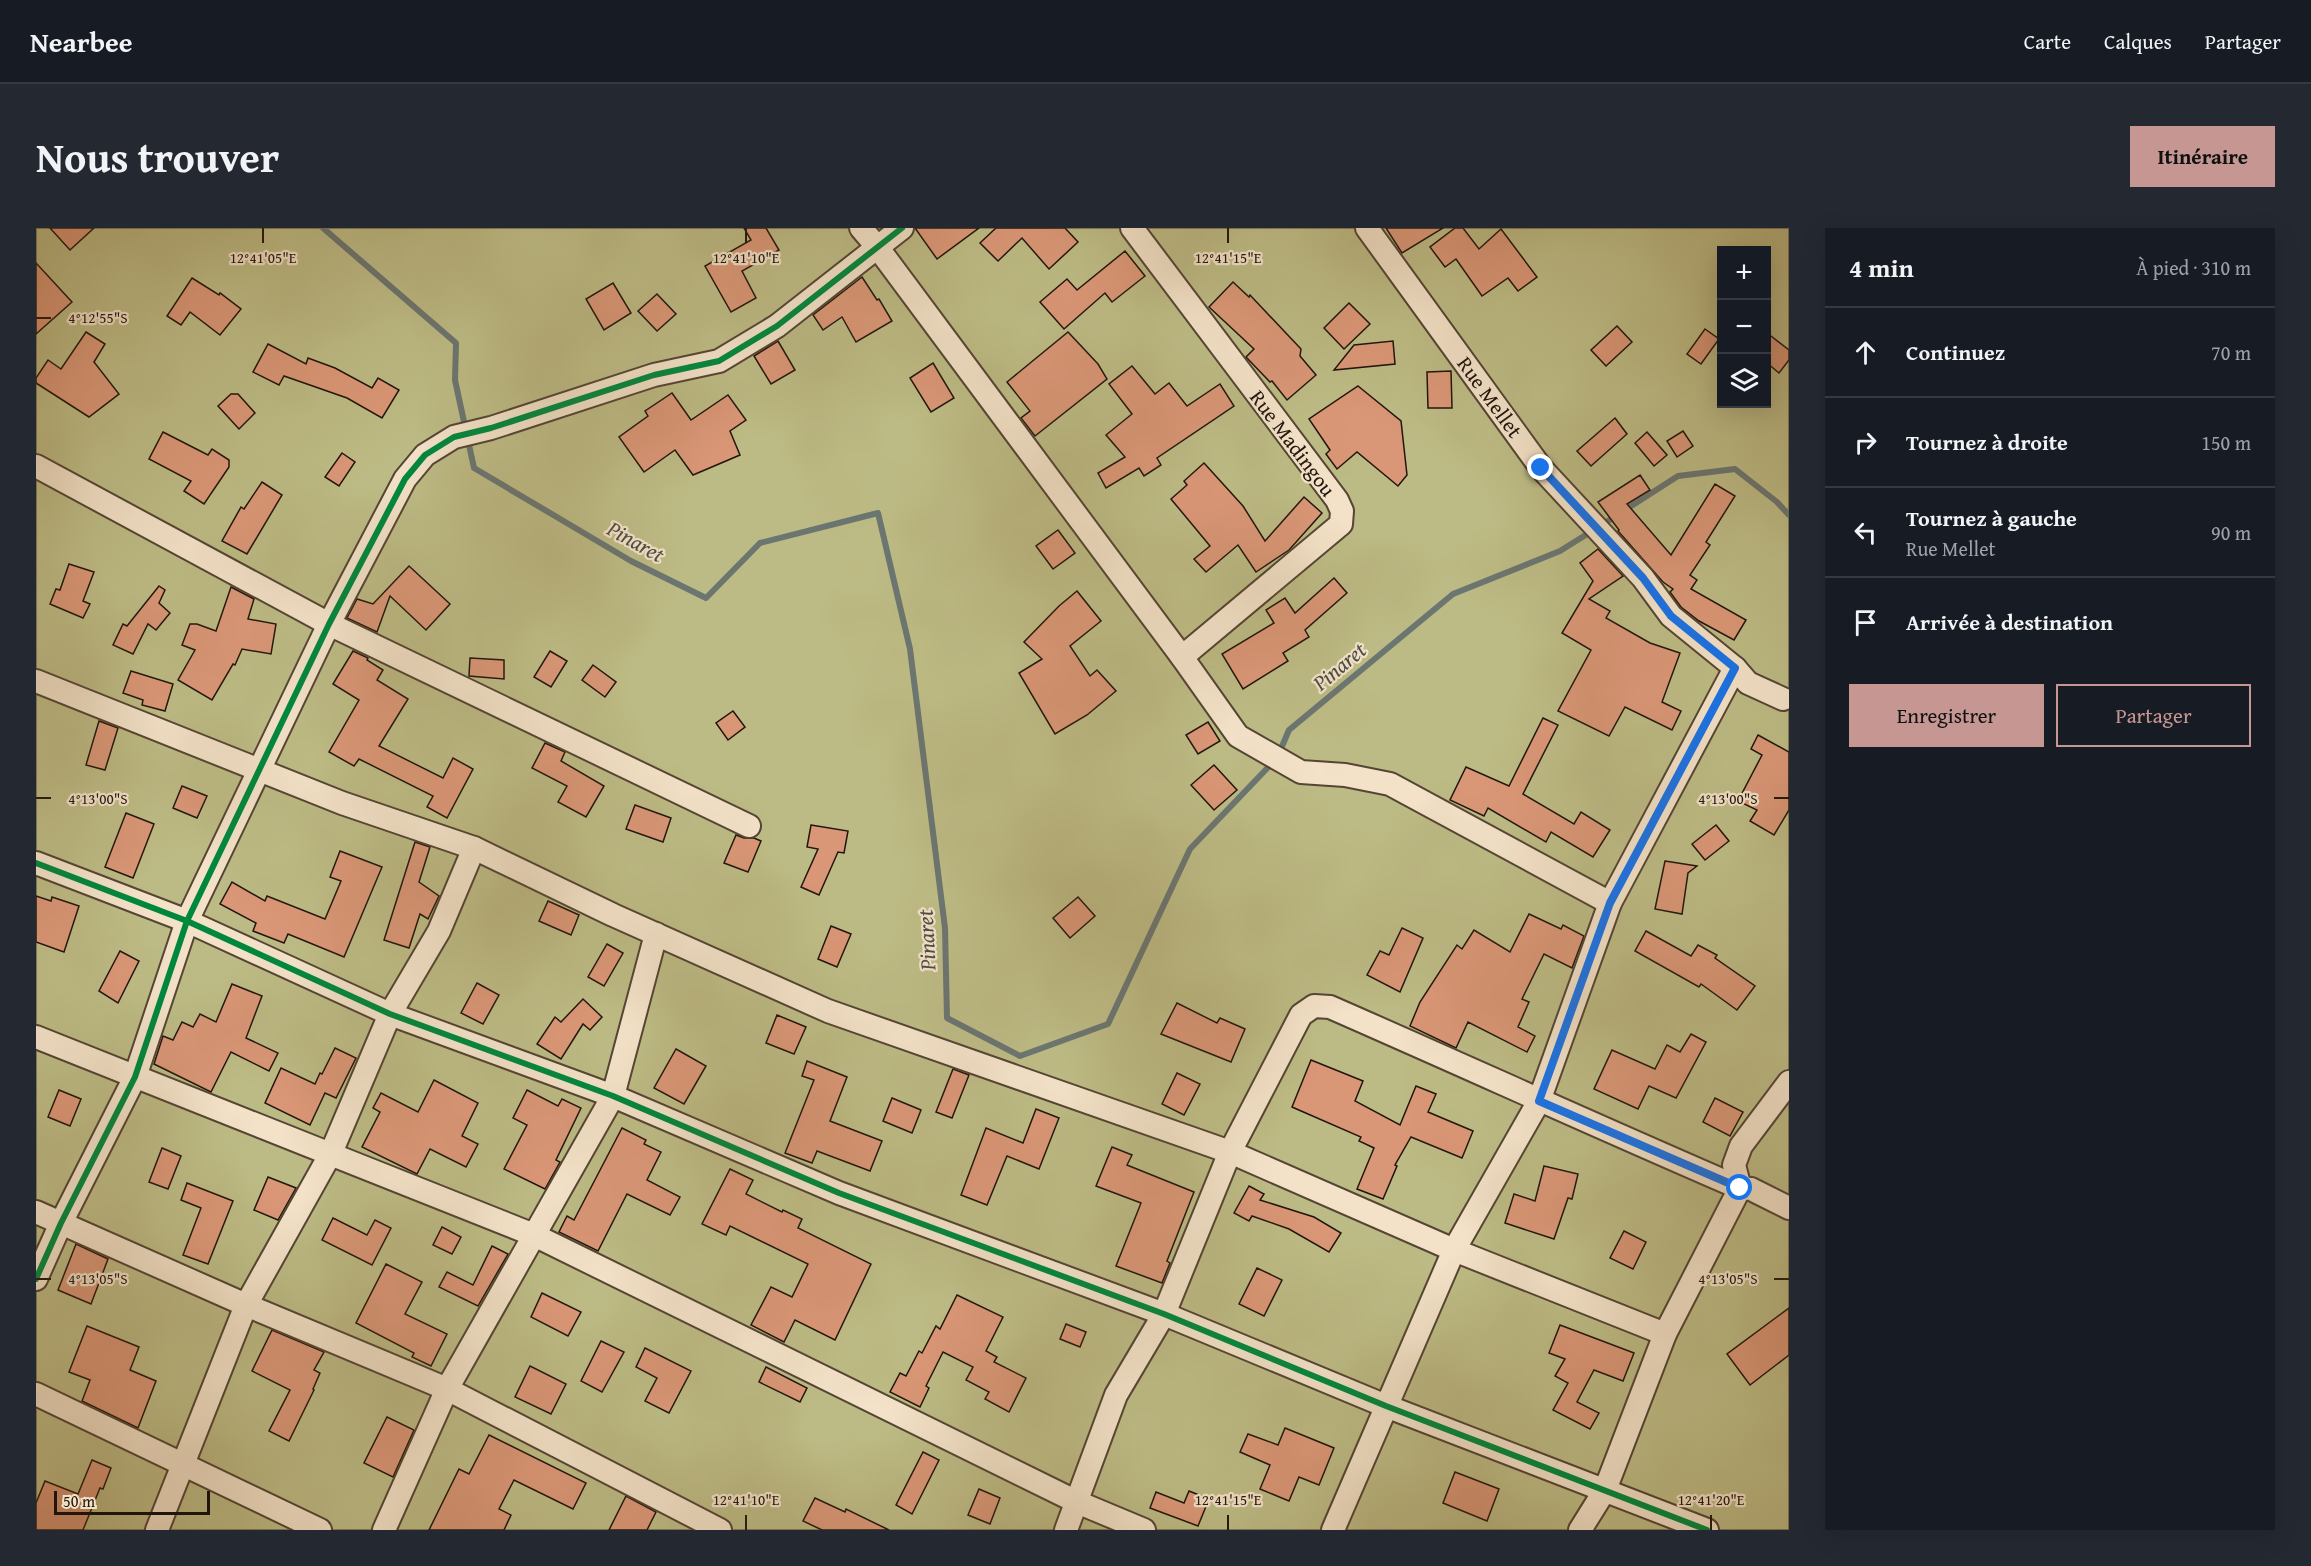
<!DOCTYPE html>
<html lang="fr">
<meta charset="utf-8">
<style>
:root{--surface:#171b24;--page:#242831;--text:#f1f3f6;--muted:#9ea1a6;--line:#363941;--accent:#c59692}
body{margin:0;font-family:"Gentium Book Plus",serif;background:var(--page);color:var(--text)}
.controls{position:absolute;right:18px;top:18px;display:grid;overflow:hidden;border-radius:0px;box-shadow:0 6px 24px #0002}
.controls button{width:54px;height:54px;display:grid;place-items:center;padding:0;border:0;border-bottom:2px solid var(--line);background:var(--surface);color:var(--text);font:30px sans-serif}
.scale{position:absolute;left:18px;bottom:15px;width:156px;box-sizing:border-box;padding-left:6px;border:3px solid #21160d;border-top:0;font-size:16px;line-height:21px;white-space:nowrap;color:#21160d;-webkit-text-stroke:4px #f3e2c8;paint-order:stroke}
.stop{position:absolute;width:18px;height:18px;margin:-14px;border:4px solid #1a73e8;border-radius:50%;background:#fff}
.stop.end{background:#1a73e8;border-color:#fff;box-shadow:0 2px 6px #0008}
.list{margin:0;padding:0;list-style:none}
h2{display:flex;justify-content:space-between;align-items:center;height:78px;margin:0;padding:0 24px;font-size:26px}
h2 small{font-size:20px;font-weight:400;color:var(--muted)}
.list li{display:grid;grid-template-columns:39px 1fr auto;gap:18px;align-items:center;box-sizing:border-box;height:90px;padding:0 24px;border-top:2px solid var(--line)}
.list b{display:block;font-size:22px;white-space:nowrap}
.list p{margin:0;font-size:20px;white-space:nowrap;color:var(--muted)}
.list em{font-size:20px;font-style:normal;color:var(--muted)}
.actions{display:flex;gap:12px;padding:18px 24px}
.actions a{flex:1;padding:14px 0;border:2px solid var(--accent);border-radius:0px;text-align:center;font-size:21px;color:var(--accent)}
.actions .main{background:var(--accent);color:#111}
.icon{flex:none;width:33px;height:33px;fill:none;stroke:currentColor;stroke-width:2;stroke-linecap:round;stroke-linejoin:round}
.map{position:relative;flex:none;width:1753px;height:1302px;overflow:hidden;border-radius:0px}
header{display:flex;align-items:center;gap:36px;box-sizing:border-box;height:84px;padding:0 30px;background:var(--surface);border-bottom:2px solid var(--line)}
header strong{font-size:28px}
nav{display:flex;gap:33px;margin-inline-start:auto;font-size:21px}
.intro{display:flex;align-items:center;justify-content:space-between;box-sizing:border-box;height:144px;padding:0 36px}
h1{margin:0;font-size:42px}
.button{padding:15px 27px;border-radius:0px;background:var(--accent);color:#111;font-size:21px;font-weight:700}
main{display:flex;gap:36px;padding:0 36px}
aside{flex:1;background:var(--surface);border-radius:0px;box-shadow:0 6px 24px #0002}
.map>svg:first-child{display:block}
</style>
<header>
<strong>Nearbee</strong>
<nav><a>Carte</a><a>Calques</a><a>Partager</a></nav>
</header>
<div class="intro"><h1>Nous trouver</h1><a class="button">Itinéraire</a></div>
<main>
<div class="map">
<svg width="1753" height="1302" viewBox="0 0 1753 1302">
<rect width="100%" height="100%" fill="#edd3aa"/>
<filter id="stains"><feTurbulence type="fractalNoise" baseFrequency=".00333" numOctaves="4"/><feColorMatrix values="0 0 0 0 .2 0 0 0 0 .09 0 0 0 0 .02 0 0 0 .5 -.17"/></filter>
<radialGradient id="worn" r=".72"><stop offset=".6" stop-color="#630" stop-opacity="0"/><stop offset="1" stop-color="#630" stop-opacity=".3"/></radialGradient>
<path fill="#bdbb85" stroke="#6f6849" stroke-width="1.5" fill-rule="evenodd" d="M 0,0 L 1753,0 L 1753,1302 L 0,1302 ZM 1686,22 L 1730,22 L 1730,176 L 1686,176 Z"/>
<g fill="none" stroke-linecap="round" stroke-linejoin="round">
<g stroke="#6b7671" stroke-width="6">
<polyline points="287,0 420,115 419,152 438,240 595,333 670,370 724,315 842,285 874,421 909,700 911,790 984,828 1072,796 1154,621 1241,530 1253,502 1417,366 1524,323 1580,288"/>
<polyline points="1589,282 1642,248 1699,241 1741,274 1753,287"/>
</g>
</g>
<g fill="#da9777" stroke="#21160d" stroke-width="1.5">
<polygon points="14,0 58,0 34,22"/>
<polygon points="708,0 730,0 743,22 706,43 720,70 695,84 669,38 715,12"/>
<polygon points="879,0 943,0 901,31"/>
<polygon points="960,0 1029,0 1042,14 1013,41 986,10 962,33 944,15"/>
<polygon points="1350,0 1407,0 1366,25"/>
<polygon points="1419,0 1427,0 1443,21 1465,1 1501,49 1482,63 1472,50 1446,68 1420,31 1409,39 1394,19"/>
<polygon points="1089,23 1109,48 1076,74 1069,65 1028,101 1004,74 1031,51 1041,62"/>
<polygon points="0,35 36,74 0,106"/>
<polygon points="826,49 841,72 843,71 856,93 820,114 806,89 787,102 777,87"/>
<polygon points="156,50 183,67 184,65 205,81 184,107 154,84 145,97 131,88"/>
<polygon points="1197,54 1213,69 1214,67 1265,121 1264,128 1280,147 1251,172 1236,153 1234,154 1210,129 1218,121 1173,79"/>
<polygon points="577,55 595,85 568,102 550,71"/>
<polygon points="621,66 640,86 621,103 602,83"/>
<polygon points="1313,75 1334,96 1308,121 1288,100"/>
<polygon points="1581,98 1596,114 1570,138 1555,122"/>
<polygon points="1669,101 1683,111 1665,136 1651,126"/>
<polygon points="50,104 69,116 58,134 83,166 53,189 0,155 0,150 12,132 25,141"/>
<polygon points="1032,104 1062,136 1071,151 999,208 985,190 994,183 971,154"/>
<polygon points="1731,105 1753,122 1753,132 1743,145 1731,135"/>
<polygon points="742,113 759,142 735,156 718,128"/>
<polygon points="1357,113 1359,136 1298,142 1318,117"/>
<polygon points="232,116 270,136 272,130 299,140 336,160 342,150 363,162 346,190 311,170 248,148 243,157 217,144"/>
<polygon points="897,135 918,170 895,184 874,150"/>
<polygon points="1096,138 1119,166 1133,155 1151,178 1184,156 1198,178 1121,230 1125,237 1108,248 1103,240 1070,260 1062,245 1089,229 1070,207 1096,186 1073,156"/>
<polygon points="1415,143 1416,180 1392,180 1391,144"/>
<polygon points="1322,158 1365,193 1371,247 1362,258 1321,224 1301,241 1290,226 1294,222 1273,191"/>
<polygon points="636,165 655,192 692,167 710,192 694,203 704,227 657,247 639,222 608,244 583,209 612,188 609,183"/>
<polygon points="195,166 202,166 219,185 203,201 182,178"/>
<polygon points="1579,190 1591,206 1555,238 1541,223"/>
<polygon points="1647,203 1657,218 1641,229 1631,213"/>
<polygon points="127,204 172,227 176,221 193,232 193,239 168,276 148,263 155,253 113,231"/>
<polygon points="1611,204 1631,227 1618,238 1599,215"/>
<polygon points="306,225 319,234 303,258 289,249"/>
<polygon points="1168,235 1207,278 1229,313 1268,269 1286,285 1253,322 1220,344 1202,317 1170,344 1158,331 1174,318 1135,271 1151,257 1148,253"/>
<polygon points="1604,247 1614,262 1591,276 1635,327 1679,256 1699,268 1670,314 1674,317 1654,347 1661,352 1655,361 1710,392 1698,412 1663,393 1645,379 1634,364 1637,361 1627,354 1582,303 1583,302 1562,274"/>
<polygon points="226,254 246,267 211,326 186,313 205,279 208,281"/>
<polygon points="1022,302 1039,325 1017,341 1000,318"/>
<polygon points="1562,321 1587,348 1553,371 1574,383 1570,390 1614,415 1644,425 1626,474 1645,483 1636,502 1589,479 1573,508 1522,483 1555,422 1526,405 1557,353 1544,335"/>
<polygon points="33,336 58,344 47,373 54,376 47,390 14,376 20,361 24,362"/>
<polygon points="373,338 414,376 390,402 354,368 341,404 311,390 321,371 337,376"/>
<polygon points="1298,350 1311,365 1269,402 1273,409 1247,425 1252,433 1207,461 1186,426 1238,395 1230,382 1249,370 1259,385"/>
<polygon points="123,358 129,362 123,375 134,385 120,402 112,396 97,426 77,417 87,396 91,398"/>
<polygon points="195,359 218,371 212,391 240,396 235,426 206,421 199,437 197,436 176,472 142,452 159,422 146,417 154,396 161,396 180,403"/>
<polygon points="1041,363 1065,393 1034,418 1054,448 1061,442 1080,463 1051,487 1019,506 983,445 1006,431 988,414 1023,378"/>
<polygon points="317,423 332,430 331,432 347,442 341,452 372,471 343,518 407,550 417,530 437,541 411,590 391,579 397,568 323,531 318,538 293,524 323,472 297,456"/>
<polygon points="514,423 531,433 515,459 498,449"/>
<polygon points="434,430 468,432 468,451 433,448"/>
<polygon points="557,437 580,454 569,469 546,452"/>
<polygon points="95,443 137,456 129,483 106,477 107,472 87,465"/>
<polygon points="697,483 709,499 692,512 680,495"/>
<polygon points="1507,490 1522,497 1487,566 1538,596 1545,584 1574,602 1557,629 1515,604 1510,614 1452,580 1448,588 1414,572 1430,539 1473,558"/>
<polygon points="63,493 82,500 69,542 50,537"/>
<polygon points="1172,494 1184,513 1162,526 1150,507"/>
<polygon points="1722,507 1753,524 1753,582 1738,607 1714,593 1721,582 1702,573 1726,527 1715,521"/>
<polygon points="509,515 529,524 525,533 568,558 550,589 522,574 531,558 496,540"/>
<polygon points="1178,537 1201,562 1178,582 1155,557"/>
<polygon points="146,558 171,568 161,590 137,580"/>
<polygon points="599,577 635,590 627,614 590,601"/>
<polygon points="90,585 118,596 97,650 69,639"/>
<polygon points="775,597 812,603 808,625 802,624 783,667 765,659 782,621 771,619"/>
<polygon points="1680,597 1693,613 1669,632 1656,616"/>
<polygon points="700,607 708,610 718,610 725,613 712,644 688,635"/>
<polygon points="379,614 394,619 383,654 403,668 392,691 384,686 373,720 348,712"/>
<polygon points="304,623 346,639 308,729 252,706 248,715 217,703 220,695 184,676 196,654 229,673 231,668 289,691 305,653 294,649"/>
<polygon points="1629,633 1661,638 1652,645 1646,686 1619,681"/>
<polygon points="0,668 15,673 16,669 43,678 28,724 0,714"/>
<polygon points="1042,669 1059,688 1034,710 1017,690"/>
<polygon points="512,673 543,687 535,707 503,693"/>
<polygon points="1493,686 1525,701 1527,697 1548,708 1536,740 1508,726 1486,771 1493,774 1482,799 1499,808 1491,824 1432,794 1420,820 1374,798 1384,774 1421,717 1426,721 1438,702 1474,724"/>
<polygon points="795,698 815,706 801,739 782,731"/>
<polygon points="1366,700 1387,710 1364,764 1331,747 1344,723 1353,727"/>
<polygon points="1610,703 1655,728 1662,717 1681,727 1679,730 1719,758 1701,782 1665,756 1663,759 1599,723"/>
<polygon points="571,716 587,725 568,758 552,749"/>
<polygon points="84,723 103,733 82,775 63,763"/>
<polygon points="441,755 463,767 447,796 425,785"/>
<polygon points="196,756 226,768 210,810 242,825 233,843 195,824 175,864 118,836 127,808 137,812 146,794 157,799 164,786 180,794"/>
<polygon points="547,771 566,789 554,802 547,796 525,831 501,816 519,789 525,794"/>
<polygon points="1141,775 1181,795 1184,790 1209,801 1195,834 1125,806"/>
<polygon points="741,787 770,799 758,826 730,815"/>
<polygon points="1655,806 1670,814 1640,870 1613,858 1602,881 1558,861 1576,822 1619,841 1631,817 1644,824"/>
<polygon points="299,820 320,830 300,870 289,865 274,897 229,875 245,840 279,856 284,845 286,846"/>
<polygon points="640,821 670,838 648,876 618,860"/>
<polygon points="1275,832 1327,853 1319,873 1364,897 1380,858 1400,866 1392,884 1437,903 1426,930 1375,909 1359,937 1361,938 1347,971 1321,961 1338,920 1323,913 1325,909 1256,879"/>
<polygon points="771,833 811,849 794,893 846,913 834,943 781,923 776,935 749,925 778,852 766,848"/>
<polygon points="917,841 933,847 916,890 900,884"/>
<polygon points="1141,845 1164,856 1148,887 1126,876"/>
<polygon points="398,852 442,875 426,908 442,916 430,939 394,921 381,946 326,919 344,884 337,880 345,865 382,884"/>
<polygon points="23,862 45,871 34,898 12,889"/>
<polygon points="491,862 522,878 526,871 545,880 520,932 524,934 509,961 468,941 491,897 477,890"/>
<polygon points="856,870 885,882 876,905 847,893"/>
<polygon points="1679,870 1707,884 1694,908 1667,894"/>
<polygon points="1000,881 1023,890 1003,941 971,928 951,977 925,967 950,900 987,915"/>
<polygon points="586,900 610,912 608,916 625,924 611,952 644,969 634,987 591,966 562,1023 523,1004 531,988 538,992"/>
<polygon points="1076,919 1096,927 1091,937 1158,964 1131,1033 1134,1035 1126,1055 1080,1038 1105,975 1060,958"/>
<polygon points="126,920 145,928 132,961 113,954"/>
<polygon points="1508,938 1542,946 1536,971 1532,970 1518,1011 1469,995 1478,966 1499,973"/>
<polygon points="694,941 717,952 710,966 746,984 747,982 766,991 762,1000 835,1036 799,1112 759,1092 748,1114 715,1097 735,1059 756,1069 772,1036 694,998 690,1007 666,996"/>
<polygon points="232,949 260,960 242,992 218,982"/>
<polygon points="151,955 197,973 172,1036 147,1027 165,980 145,972"/>
<polygon points="1213,958 1228,966 1224,972 1278,989 1305,1005 1293,1024 1253,1001 1216,988 1213,993 1198,985"/>
<polygon points="297,990 331,1007 339,992 355,1000 336,1037 286,1012"/>
<polygon points="406,999 425,1009 416,1026 397,1017"/>
<polygon points="1588,1003 1610,1014 1597,1041 1574,1030"/>
<polygon points="40,1016 72,1031 55,1076 22,1062"/>
<polygon points="456,1018 472,1026 442,1078 403,1059 411,1044 437,1057"/>
<polygon points="350,1036 386,1054 369,1086 411,1106 395,1138 376,1129 378,1125 320,1095"/>
<polygon points="1221,1040 1246,1052 1228,1088 1203,1076"/>
<polygon points="506,1065 545,1084 532,1108 495,1089"/>
<polygon points="921,1067 967,1089 950,1123 961,1129 958,1134 990,1150 973,1184 949,1171 953,1164 930,1152 937,1139 907,1124 890,1158 893,1160 884,1179 854,1164 864,1145 870,1148 883,1123 886,1125 900,1098 904,1101"/>
<polygon points="1753,1080 1753,1127 1714,1157 1691,1126"/>
<polygon points="1030,1096 1050,1104 1044,1119 1024,1111"/>
<polygon points="1524,1097 1598,1125 1587,1153 1558,1142 1541,1174 1563,1185 1554,1201 1517,1182 1532,1155 1519,1148 1529,1131 1513,1125"/>
<polygon points="51,1098 103,1119 94,1142 120,1153 102,1200 46,1173 54,1152 33,1144"/>
<polygon points="236,1102 288,1124 278,1142 284,1145 277,1161 278,1162 253,1213 233,1203 254,1162 216,1143"/>
<polygon points="565,1113 588,1124 566,1164 545,1153"/>
<polygon points="609,1120 655,1143 633,1185 609,1173 621,1150 600,1139"/>
<polygon points="494,1138 530,1156 515,1186 479,1169"/>
<polygon points="730,1139 771,1160 764,1174 723,1154"/>
<polygon points="351,1189 378,1202 357,1249 328,1235"/>
<polygon points="1249,1200 1298,1220 1283,1257 1263,1249 1253,1273 1224,1261 1234,1237 1204,1224 1212,1206 1242,1217"/>
<polygon points="453,1207 550,1255 537,1281 478,1252 463,1281 475,1287 468,1302 393,1302 423,1241 433,1246"/>
<polygon points="887,1224 903,1232 876,1286 860,1277"/>
<polygon points="56,1232 75,1240 67,1261 64,1260 47,1302 0,1302 0,1275 9,1253 42,1266"/>
<polygon points="1419,1244 1463,1261 1451,1293 1407,1275"/>
<polygon points="943,1261 964,1270 954,1296 932,1287"/>
<polygon points="1153,1263 1173,1271 1162,1298 1114,1280 1120,1264 1148,1275"/>
<polygon points="590,1268 620,1284 611,1302 573,1302"/>
<polygon points="779,1270 809,1284 810,1281 853,1302 786,1302 767,1293"/>
</g>
<g fill="none" stroke-linecap="round" stroke-linejoin="round">
<defs>
<g id="minor">
<polyline points="825,0 842,20 1146,429 1202,508 1265,544 1309,547 1354,556 1574,675"/>
<polyline points="1096,0 1301,272 1306,283 1305,296 1146,429"/>
<polyline points="1331,0 1505,240 1607,350 1635,388 1699,440 1712,455 1747,471"/>
<polyline points="0,238 293,396 713,598"/>
<polyline points="0,453 306,575 438,620 577,687 792,783 1194,924 1418,1022 1629,1106"/>
<polyline points="0,635 151,693 354,786 577,868 803,965 1128,1086 1350,1178 1671,1302"/>
<polyline points="0,809 498,1007 1041,1274 1108,1302"/>
<polyline points="0,984 210,1077 411,1161 684,1302"/>
<polyline points="0,1051 25,995 99,849 151,693 293,396 369,251 389,227 418,209 455,200 618,147 683,133 741,98 866,0"/>
<polyline points="0,1166 284,1302"/>
<polyline points="121,1302 210,1077 295,925 354,786 403,703 438,620"/>
<polyline points="348,1302 411,1161 577,868 620,706"/>
<path d="M 1030,1302 L 1080,1167 L 1128,1086 L 1194,924 L 1265,787 L 1278,778 L 1294,779 C 1431,839 1567,901 1704,960 L 1715,961 L 1753,980"/>
<polyline points="1297,1302 1418,1022 1503,873 1574,675 1699,440"/>
<polyline points="1544,1302 1569,1262 1629,1106 1704,960 1698,937 1705,918 1753,854"/>
</g>
</defs>
<use href="#minor" stroke="#544534" stroke-width="26"/>
<use href="#minor" stroke="#f3e2c8" stroke-width="22"/>
<defs>
<g id="cycleway">
<polyline points="0,635 151,693 354,786 577,868 803,965 1128,1086 1350,1178 1671,1302"/>
<polyline points="0,1051 25,995 99,849 151,693 293,396 369,251 389,227 418,209 455,200 618,147 683,133 741,98 866,0"/>
</g>
</defs>
<use href="#cycleway" stroke="#f3e2c8" stroke-width="10"/>
<use href="#cycleway" stroke="#00873e" stroke-width="6"/>
</g>
<g fill="none" stroke-linecap="round" stroke-linejoin="round">
<polyline stroke="#1a73e8" stroke-width="8" points="1505,240 1607,350 1635,388 1699,440 1574,675 1503,873 1704,960"/>
</g>
<path fill="none" stroke="#21160d" stroke-width="2" d="M 227,0 L 227,15M 710,0 L 710,15M 1192,0 L 1192,15M 0,90 L 15,90M 0,570 L 15,570M 1738,570 L 1753,570M 0,1051 L 15,1051M 1738,1051 L 1753,1051M 710,1287 L 710,1302M 1192,1287 L 1192,1302M 1675,1287 L 1675,1302"/>
<g text-anchor="middle" dominant-baseline="central" stroke-width="4.5" stroke-linejoin="round" paint-order="stroke">
<g font-size="21" fill="#21160d" stroke="#f3e2c8">
<text transform="translate(1454 169) rotate(54)">Rue Mellet</text>
<text transform="translate(1257 215) rotate(53)">Rue Madingou</text>
</g>
<g font-size="22" font-style="italic" fill="#4c4e47" stroke="#f3e2c8">
<text transform="translate(600 313) rotate(29)">Pinaret</text>
<text transform="translate(1303 438) rotate(-40)">Pinaret</text>
<text transform="translate(890 712) rotate(-93)">Pinaret</text>
</g>
</g>
<g font-size="15" text-anchor="middle" fill="#21160d" stroke="#f3e2c8" stroke-width="4.5" stroke-linejoin="round" paint-order="stroke">
<text x="227" y="35">12°41'05"E</text>
<text x="710" y="35">12°41'10"E</text>
<text x="1192" y="35">12°41'15"E</text>
<text x="62" y="95">4°12'55"S</text>
<text x="62" y="576">4°13'00"S</text>
<text x="1692" y="576">4°13'00"S</text>
<text x="62" y="1056">4°13'05"S</text>
<text x="1692" y="1056">4°13'05"S</text>
<text x="710" y="1277">12°41'10"E</text>
<text x="1192" y="1277">12°41'15"E</text>
<text x="1675" y="1277">12°41'20"E</text>
</g>
<rect width="100%" height="100%" filter="url(#stains)"/>
<rect width="100%" height="100%" fill="url(#worn)"/>
</svg>
<div class="controls">
<button>+</button>
<button>−</button>
<button><svg class="icon" aria-label="layers" viewBox="0 0 24 24"><path d="M12 4l9 5-9 5-9-5zM3 14l9 5 9-5"/></svg></button>
</div>
<div class="scale">50 m</div>
<div class="stop" style="left:1704px;top:960px"></div>
<div class="stop end" style="left:1505px;top:240px"></div>
</div>
<aside>
<h2>4 min<small>À pied · 310 m</small></h2>
<ul class="list">
<li><svg class="icon" aria-label="ahead" viewBox="0 0 24 24"><path d="M12 20V5M6 11l6-6 6 6"/></svg><div><b>Continuez</b></div><em>70 m</em></li>
<li><svg class="icon" aria-label="right" viewBox="0 0 24 24"><path d="M7 20v-9h11M14 6l5 5-5 5"/></svg><div><b>Tournez à droite</b></div><em>150 m</em></li>
<li><svg class="icon" aria-label="left" viewBox="0 0 24 24"><path d="M17 20v-9H6M10 6l-5 5 5 5"/></svg><div><b>Tournez à gauche</b><p>Rue Mellet</p></div><em>90 m</em></li>
<li><svg class="icon" aria-label="arrive" viewBox="0 0 24 24"><path d="M6 21V4h12l-3 4 3 4H6"/></svg><div><b>Arrivée à destination</b></div></li>
</ul>
<div class="actions"><a class="main">Enregistrer</a><a>Partager</a></div>
</aside>
</main>
